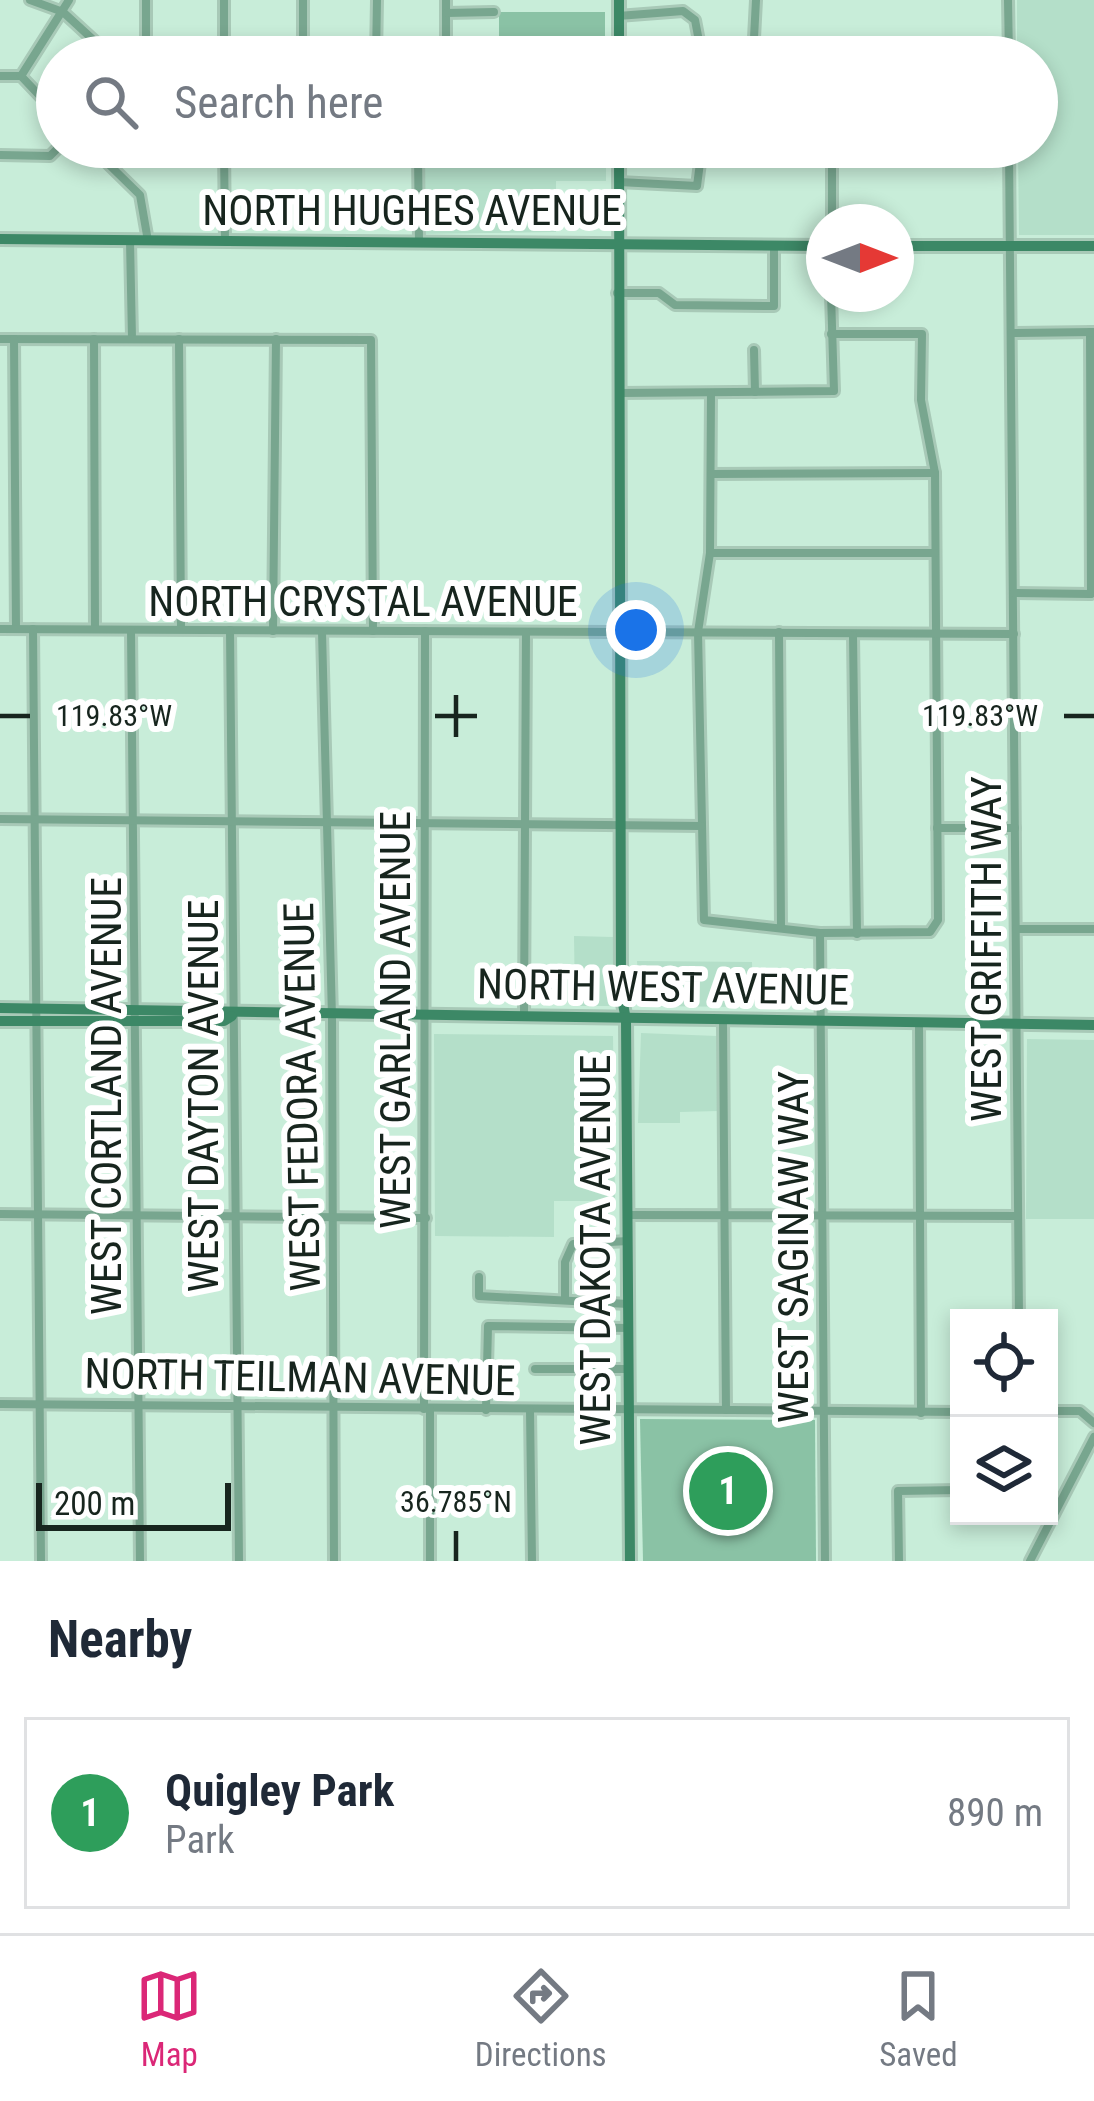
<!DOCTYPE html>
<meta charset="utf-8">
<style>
:root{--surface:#fff;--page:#f2f2f3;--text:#1f2937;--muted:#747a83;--line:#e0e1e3;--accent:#db2777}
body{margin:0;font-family:"Roboto Condensed",sans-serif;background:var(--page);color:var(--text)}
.controls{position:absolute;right:36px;bottom:36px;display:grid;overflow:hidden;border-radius:0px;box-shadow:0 6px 18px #0003}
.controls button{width:108px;height:108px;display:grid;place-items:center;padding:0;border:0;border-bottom:3px solid var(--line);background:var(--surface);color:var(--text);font:60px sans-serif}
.compass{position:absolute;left:806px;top:204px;width:108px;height:108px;border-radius:50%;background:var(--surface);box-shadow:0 6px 18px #0003;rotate:90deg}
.scale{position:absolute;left:36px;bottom:30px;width:195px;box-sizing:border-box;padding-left:12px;border:6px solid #17251e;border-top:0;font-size:33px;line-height:42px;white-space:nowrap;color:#17251e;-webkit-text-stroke:9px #fff;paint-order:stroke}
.you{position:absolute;left:636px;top:630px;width:42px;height:42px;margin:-30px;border:9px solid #fff;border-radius:50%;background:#1a73e8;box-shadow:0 0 0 18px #1a73e833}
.badge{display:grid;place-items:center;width:78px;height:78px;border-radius:50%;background:var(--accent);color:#fff;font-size:39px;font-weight:700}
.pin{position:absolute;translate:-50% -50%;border:6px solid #fff;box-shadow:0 3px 12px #0006}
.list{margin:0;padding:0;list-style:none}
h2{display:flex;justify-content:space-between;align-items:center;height:156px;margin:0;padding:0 48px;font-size:51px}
h2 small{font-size:39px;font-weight:400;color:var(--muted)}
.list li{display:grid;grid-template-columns:78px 1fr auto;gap:36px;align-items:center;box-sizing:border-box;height:192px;margin:0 24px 24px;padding:0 24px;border:3px solid var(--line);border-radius:0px}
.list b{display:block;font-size:45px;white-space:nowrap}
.list p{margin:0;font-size:39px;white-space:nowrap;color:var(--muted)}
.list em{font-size:39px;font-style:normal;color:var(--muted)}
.icon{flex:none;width:66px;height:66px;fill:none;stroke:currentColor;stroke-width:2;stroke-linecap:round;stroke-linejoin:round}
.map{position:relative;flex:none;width:1094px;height:1561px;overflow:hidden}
.search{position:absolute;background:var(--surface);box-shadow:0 6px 18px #0003;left:36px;right:36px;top:36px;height:132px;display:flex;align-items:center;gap:30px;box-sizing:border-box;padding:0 42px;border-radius:66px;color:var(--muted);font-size:45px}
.sheet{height:372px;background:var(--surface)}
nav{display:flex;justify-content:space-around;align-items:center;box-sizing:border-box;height:168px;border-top:3px solid var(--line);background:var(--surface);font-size:33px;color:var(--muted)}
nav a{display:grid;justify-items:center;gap:6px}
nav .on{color:var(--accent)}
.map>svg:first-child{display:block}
</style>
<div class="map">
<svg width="1094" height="1561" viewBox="0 0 1094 1561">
<rect width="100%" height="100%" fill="#c8edd9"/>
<g fill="#b4dfc9">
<polygon points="1017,0 1094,0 1094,235 1019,235 1018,147 1037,147 1037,57 1017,57"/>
<polygon points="417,147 606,147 606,181 556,181 556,232 418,234"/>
<polygon points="574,936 613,937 613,1006 575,1006"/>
<polygon points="637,961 752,962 753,1007 640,1006"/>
<polygon points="641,1033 717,1036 718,1111 680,1112 680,1123 638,1123"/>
<polygon points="434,1034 613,1036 615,1201 554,1201 554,1237 435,1236"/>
<polygon points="1027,1039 1094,1040 1094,1219 1026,1219"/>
</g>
<g fill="#8ac2a5">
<polygon points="499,12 605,12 605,49 499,46"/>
<polygon points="640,1419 815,1420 816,1561 643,1561"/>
</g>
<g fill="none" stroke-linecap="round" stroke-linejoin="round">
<defs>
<g id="street">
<polyline points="30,0 63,12 112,57"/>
<polyline points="224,0 224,57"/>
<polyline points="303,0 303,57"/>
<polyline points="446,0 446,37"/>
<polyline points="1008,0 1009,57"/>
<polyline points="446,13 494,12"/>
<polyline points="618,16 683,11 695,20 702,57"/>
<polyline points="138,57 146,42 146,0"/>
<polyline points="376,57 377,0"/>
<polyline points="753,57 756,0"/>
<polyline points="0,76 21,76 57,114"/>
<polyline points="21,76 69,0"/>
<polyline points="91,147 140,195 148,241"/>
<polyline points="224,147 225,241"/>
<polyline points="273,147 418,153 419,242"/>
<polyline points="753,147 753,155 1009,153"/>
<polyline points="1009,147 1019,1318"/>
<polyline points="0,155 50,156 59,147"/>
<polyline points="619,182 697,186 702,147"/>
<polyline points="832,222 832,156"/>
<polyline points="130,241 132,338"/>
<polyline points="617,293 659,293 675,305 774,306 774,246"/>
<polyline points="1090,332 1091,594"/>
<polyline points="1011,333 1093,332"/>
<polyline points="0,339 371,340 373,631"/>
<polyline points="14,339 16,629"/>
<polyline points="94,339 95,629"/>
<polyline points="179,339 181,629"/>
<polyline points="754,350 755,392"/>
<polyline points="620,393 834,391 831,294"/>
<polyline points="711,393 710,553 698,632 704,920 820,933 930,932 938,920 935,473 921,400 922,334 831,334"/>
<polyline points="711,474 935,473"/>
<polyline points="710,553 935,553"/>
<polyline points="1014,593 1090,594"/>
<polyline points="0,629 1014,634"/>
<polyline points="33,629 41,1561"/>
<polyline points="131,630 140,1561"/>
<polyline points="230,630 239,1561"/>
<polyline points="273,631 276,339"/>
<polyline points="322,632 332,1017 334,1561"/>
<polyline points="779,632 781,927"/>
<polyline points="853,635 857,934"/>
<polyline points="0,819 701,826"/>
<polyline points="937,828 1015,828"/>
<polyline points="1016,929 1094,929"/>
<polyline points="820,933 825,1561"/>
<polyline points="524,1017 526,632"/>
<polyline points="723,1022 726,1410"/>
<polyline points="919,1022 921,1413"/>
<polyline points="0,1214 426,1218"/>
<polyline points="627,1215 1018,1216"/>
<polyline points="479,1277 479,1296 628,1304"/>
<polyline points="565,1298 565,1262 573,1244 628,1241"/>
<polyline points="535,1369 628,1369"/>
<polyline points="0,1404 959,1412"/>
<polyline points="424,1409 425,631"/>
<polyline points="430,1409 430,1561"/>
<polyline points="486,1410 488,1326 629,1328"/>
<polyline points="530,1410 532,1561"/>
<polyline points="1049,1411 1080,1411 1094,1423"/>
<polyline points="899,1561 898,1491 959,1490"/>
<polyline points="1030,1561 1094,1437"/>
</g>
<g id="secondary">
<polyline points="619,57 619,0"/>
<polyline points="619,147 621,993 626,1020 630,1561"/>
<polyline points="0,239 824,246"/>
<polyline points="896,246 1094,246"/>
<polyline points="0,1008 1094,1025"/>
<polyline points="0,1021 224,1021 232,1016"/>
</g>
</defs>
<use href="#street" stroke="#a8c9b7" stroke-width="14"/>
<use href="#secondary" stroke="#a8c9b7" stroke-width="16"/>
<use href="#street" stroke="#78a68f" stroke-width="8"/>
<use href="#secondary" stroke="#3c8866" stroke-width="10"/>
</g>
<path fill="none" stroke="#17251e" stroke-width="4.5" d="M 456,695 L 456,737M 0,716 L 30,716M 435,716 L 477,716M 1064,716 L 1094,716M 456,1531 L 456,1561"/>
<g text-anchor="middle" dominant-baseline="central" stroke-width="12" stroke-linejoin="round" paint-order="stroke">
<g font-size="42" fill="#17251e" stroke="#fff">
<text x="412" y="210">NORTH HUGHES AVENUE</text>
<text x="363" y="601">NORTH CRYSTAL AVENUE</text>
<text transform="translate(986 949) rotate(-90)">WEST GRIFFITH WAY</text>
<text transform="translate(663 987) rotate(1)">NORTH WEST AVENUE</text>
<text transform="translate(395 1020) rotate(-90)">WEST GARLAND AVENUE</text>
<text transform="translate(106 1096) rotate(-90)">WEST CORTLAND AVENUE</text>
<text transform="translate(203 1096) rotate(-90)">WEST DAYTON AVENUE</text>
<text transform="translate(302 1097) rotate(-91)">WEST FEDORA AVENUE</text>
<text transform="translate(793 1247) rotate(-90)">WEST SAGINAW WAY</text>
<text transform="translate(595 1250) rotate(-90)">WEST DAKOTA AVENUE</text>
<text transform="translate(300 1377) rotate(1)">NORTH TEILMAN AVENUE</text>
</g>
</g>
<g font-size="30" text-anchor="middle" fill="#17251e" stroke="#fff" stroke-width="12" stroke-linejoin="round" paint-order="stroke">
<text x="980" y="726">119.83°W</text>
<text x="114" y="726">119.83°W</text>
<text x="456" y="1512">36.785°N</text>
</g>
</svg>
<div class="controls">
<button><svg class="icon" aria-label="locate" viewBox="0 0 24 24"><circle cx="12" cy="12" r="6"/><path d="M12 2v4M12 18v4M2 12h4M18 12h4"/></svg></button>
<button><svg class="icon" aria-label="layers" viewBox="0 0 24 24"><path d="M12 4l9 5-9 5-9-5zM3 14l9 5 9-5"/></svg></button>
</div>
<svg class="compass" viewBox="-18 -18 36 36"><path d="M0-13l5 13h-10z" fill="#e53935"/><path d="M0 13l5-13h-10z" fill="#747a83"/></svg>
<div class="scale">200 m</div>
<div class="you"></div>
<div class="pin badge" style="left:728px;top:1491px;background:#2e9e5b">1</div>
<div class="search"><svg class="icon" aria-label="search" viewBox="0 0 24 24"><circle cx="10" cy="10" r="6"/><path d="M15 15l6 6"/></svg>Search here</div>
</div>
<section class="sheet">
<h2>Nearby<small></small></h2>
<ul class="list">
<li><span class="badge" style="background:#2e9e5b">1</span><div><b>Quigley Park</b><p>Park</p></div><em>890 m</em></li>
</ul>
</section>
<nav>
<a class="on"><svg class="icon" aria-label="map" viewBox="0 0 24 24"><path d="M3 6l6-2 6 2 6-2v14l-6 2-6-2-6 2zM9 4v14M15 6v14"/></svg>Map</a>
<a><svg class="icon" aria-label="directions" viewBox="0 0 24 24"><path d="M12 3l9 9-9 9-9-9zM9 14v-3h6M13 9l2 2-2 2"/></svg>Directions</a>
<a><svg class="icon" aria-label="saved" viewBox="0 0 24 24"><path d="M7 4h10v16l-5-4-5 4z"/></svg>Saved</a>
</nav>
